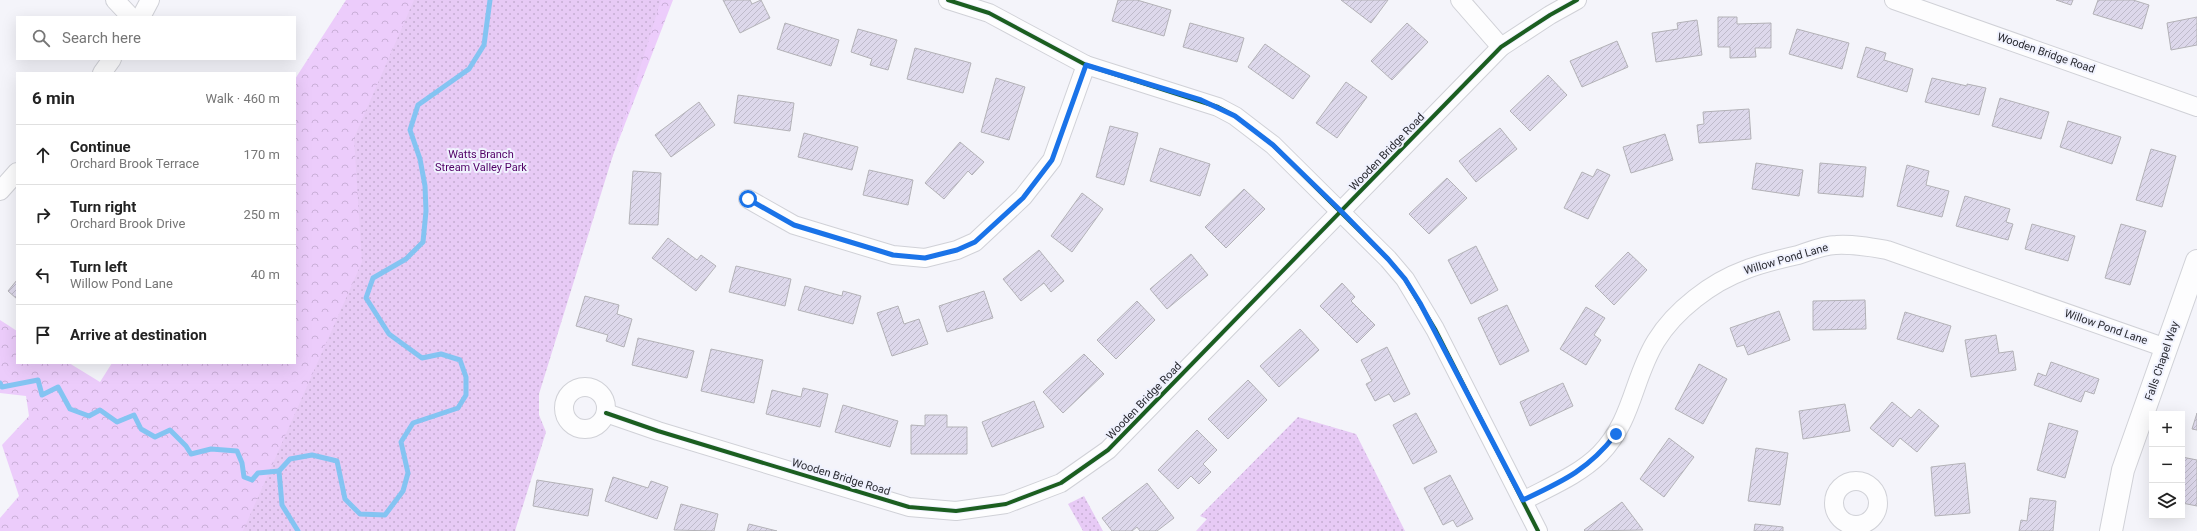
<!DOCTYPE html>
<meta charset="utf-8">
<style>
:root{--surface:#fff;--page:#f2f2f2;--text:#222;--muted:#767676;--line:#e0e0e0}
body{margin:0;font-family:Roboto,sans-serif;background:var(--page);color:var(--text)}
.controls{position:absolute;right:12px;bottom:12px;display:grid;overflow:hidden;border-radius:0px;box-shadow:0 4px 16px #0002}
.controls button{width:36px;height:36px;display:grid;place-items:center;padding:0;border:0;border-bottom:1px solid var(--line);background:var(--surface);color:var(--text);font:20px sans-serif}
.stop{position:absolute;width:12px;height:12px;margin:-9px;border:3px solid #1a73e8;border-radius:50%;background:#fff}
.stop.end{background:#1a73e8;border-color:#fff;box-shadow:0 1px 4px #0008}
.list{margin:0;padding:0;list-style:none}
h2{display:flex;justify-content:space-between;align-items:center;height:52px;margin:0;padding:0 16px;font-size:17px}
h2 small{font-size:13px;font-weight:400;color:var(--muted)}
.list li{display:grid;grid-template-columns:26px 1fr auto;gap:12px;align-items:center;box-sizing:border-box;height:60px;padding:0 16px;border-top:1px solid var(--line)}
.list b{display:block;font-size:15px;white-space:nowrap}
.list p{margin:0;font-size:13px;white-space:nowrap;color:var(--muted)}
.list em{font-size:13px;font-style:normal;color:var(--muted)}
.icon{flex:none;width:22px;height:22px;fill:none;stroke:currentColor;stroke-width:2;stroke-linecap:round;stroke-linejoin:round}
.map{position:relative;flex:none;width:2197px;height:531px;overflow:hidden}
.search{position:absolute;background:var(--surface);box-shadow:0 4px 16px #0002;left:16px;top:16px;width:280px;height:44px;display:flex;align-items:center;gap:10px;box-sizing:border-box;padding:0 14px;border-radius:0px;color:var(--muted);font-size:15px}
.panel{position:absolute;background:var(--surface);box-shadow:0 4px 16px #0002;left:16px;top:72px;width:280px;height:292px;border-radius:0px}
.map>svg:first-child{display:block}
</style>
<div class="map">
<svg width="2197" height="531" viewBox="0 0 2197 531">
<defs>
<pattern id="forest-crowns" width="20" height="18" patternUnits="userSpaceOnUse"><rect width="20" height="18" fill="#ecccfb"/><path d="M2 6a3 3 0 1 1 6 0M12 15a3 3 0 1 1 6 0" fill="none" stroke="#caafd8"/></pattern>
<pattern id="park-dots" width="8" height="8" patternUnits="userSpaceOnUse"><rect width="8" height="8" fill="#e7caf5"/><path d="M2 2h.1M6 6h.1" fill="none" stroke="#c6aed2" stroke-width="1.8" stroke-linecap="round"/></pattern>
<pattern id="building-hatch" width="6" height="6" patternUnits="userSpaceOnUse"><rect width="6" height="6" fill="#ddd8eb"/><path d="M-1 1l2-2M0 6l6-6M5 7l2-2" fill="none" stroke="#bebaca"/></pattern>
</defs>
<rect width="100%" height="100%" fill="#f4f4fa"/>
<polygon fill="url(#forest-crowns)" points="346,0 673,0 479,501 516,531 0,531 0,518 19,496 2,445 29,416 26,396 0,393 0,320 17,331 17,363 69,363 100,382 112,363 295,363 295,79"/>
<g fill="url(#park-dots)">
<polygon points="414,0 661,0 539,394 539,415 546,432 515,531 243,531 362,262 354,138"/>
<polygon points="1298,417 1356,434 1405,531 1196,531 1207,519 1200,516"/>
<polygon points="1084,496 1103,531 1083,531 1068,504"/>
</g>
<g fill="none" stroke-linecap="round" stroke-linejoin="round">
<g stroke="#84c4f2" stroke-width="5">
<polyline points="0,383 2,387 38,380 42,395 58,387 70,409 89,416 100,410 117,422 134,415 141,429 155,437 170,430 186,446 191,454 211,449 237,451 242,463 244,477 252,480 258,473 279,471"/>
<polyline points="298,531 282,505 279,471 290,459 312,455 337,461 345,499 360,514 385,515 403,491 408,473 401,442 413,423 458,408 466,395 466,377 460,360 441,354 422,358 389,334 366,298 373,278 406,259 423,242 426,211 425,186 420,159 410,130 418,105 469,69 484,45 490,0"/>
</g>
</g>
<g fill="url(#building-hatch)" stroke="#b3b2b7">
<polygon points="723,0 750,0 752,4 761,0 770,18 740,33"/>
<polygon points="1118,0 1137,0 1171,10 1164,36 1112,21"/>
<polygon points="1341,0 1388,0 1371,23"/>
<polygon points="2056,0 2073,0 2071,5"/>
<polygon points="2098,0 2133,0 2149,5 2142,29 2093,14"/>
<polygon points="1718,17 1737,17 1737,24 1771,23 1771,48 1755,48 1756,57 1730,58 1730,47 1718,47"/>
<polygon points="2197,17 2197,45 2171,50 2167,23"/>
<polygon points="1697,20 1702,55 1656,62 1652,33 1678,29 1677,23"/>
<polygon points="785,23 839,40 831,66 777,49"/>
<polygon points="1190,23 1244,38 1237,62 1183,47"/>
<polygon points="1407,23 1428,42 1392,80 1371,61"/>
<polygon points="858,29 897,40 888,70 870,65 872,59 851,52"/>
<polygon points="1797,29 1849,43 1842,69 1789,54"/>
<polygon points="1617,41 1628,67 1582,87 1570,61"/>
<polygon points="1265,44 1310,76 1293,99 1248,67"/>
<polygon points="1866,47 1886,53 1884,60 1913,69 1907,92 1857,77"/>
<polygon points="915,48 971,63 963,93 907,79"/>
<polygon points="1548,75 1567,95 1530,131 1510,111"/>
<polygon points="996,78 1025,87 1009,140 981,132"/>
<polygon points="1932,78 1967,86 1967,84 1986,88 1979,115 1925,102"/>
<polygon points="1346,82 1367,97 1337,138 1316,123"/>
<polygon points="738,95 794,103 790,131 734,123"/>
<polygon points="2000,98 2049,112 2041,139 1992,126"/>
<polygon points="699,102 715,125 671,157 655,135"/>
<polygon points="1749,109 1751,139 1699,143 1697,125 1704,124 1703,112"/>
<polygon points="2068,121 2121,137 2112,164 2060,147"/>
<polygon points="1110,126 1138,133 1124,185 1096,177"/>
<polygon points="1500,128 1517,149 1476,182 1459,161"/>
<polygon points="804,133 858,147 852,170 798,157"/>
<polygon points="1665,134 1673,160 1631,173 1623,147"/>
<polygon points="960,142 984,162 972,175 968,171 944,199 925,183"/>
<polygon points="1160,148 1210,164 1200,196 1150,181"/>
<polygon points="2151,149 2176,156 2162,207 2136,200"/>
<polygon points="1756,163 1803,170 1799,196 1752,189"/>
<polygon points="1820,163 1866,167 1863,197 1818,193"/>
<polygon points="1907,165 1929,171 1926,185 1949,191 1942,217 1897,206"/>
<polygon points="1597,169 1610,175 1588,219 1564,208 1582,172 1593,177"/>
<polygon points="869,170 913,180 908,205 863,195"/>
<polygon points="633,171 661,173 658,225 629,224"/>
<polygon points="1447,178 1467,198 1429,234 1409,214"/>
<polygon points="1244,189 1265,209 1226,248 1205,227"/>
<polygon points="1082,193 1103,209 1072,252 1051,236"/>
<polygon points="1965,196 2010,209 2006,222 2013,224 2008,240 1956,226"/>
<polygon points="2032,224 2075,236 2068,261 2025,249"/>
<polygon points="2121,224 2146,231 2130,285 2105,278"/>
<polygon points="668,238 697,260 701,255 716,266 696,291 652,258"/>
<polygon points="1476,246 1498,290 1471,304 1448,260"/>
<polygon points="1039,250 1064,281 1051,292 1044,283 1021,301 1003,279"/>
<polygon points="1628,252 1647,270 1614,305 1595,286"/>
<polygon points="1191,254 1208,275 1167,309 1150,289"/>
<polygon points="736,266 791,279 785,306 729,292"/>
<polygon points="17,280 17,299 8,291"/>
<polygon points="1342,283 1355,297 1351,301 1375,325 1357,343 1320,306"/>
<polygon points="805,286 842,296 843,291 861,296 853,324 798,310"/>
<polygon points="984,291 993,318 947,332 939,306"/>
<polygon points="585,296 619,305 617,314 632,319 624,347 606,341 608,335 576,326"/>
<polygon points="1865,300 1866,329 1813,330 1813,301"/>
<polygon points="1137,301 1155,320 1116,359 1097,340"/>
<polygon points="1507,305 1529,351 1500,365 1478,318"/>
<polygon points="898,306 904,324 919,319 928,344 892,356 877,313"/>
<polygon points="1586,307 1605,318 1594,335 1601,340 1586,365 1560,349"/>
<polygon points="1779,311 1790,340 1748,355 1744,345 1737,347 1730,328"/>
<polygon points="1905,312 1951,326 1943,352 1897,339"/>
<polygon points="1300,329 1319,350 1279,387 1260,366"/>
<polygon points="1996,335 1999,353 2013,351 2016,370 1971,377 1965,340"/>
<polygon points="638,338 694,351 687,378 632,365"/>
<polygon points="1387,347 1410,394 1394,402 1389,394 1375,401 1366,384 1372,381 1361,360"/>
<polygon points="711,349 763,360 754,403 701,391"/>
<polygon points="1084,354 1104,374 1063,413 1043,392"/>
<polygon points="2051,362 2099,379 2094,394 2085,391 2081,402 2034,385 2038,373 2046,376"/>
<polygon points="1699,364 1727,379 1703,424 1675,409"/>
<polygon points="1248,380 1267,400 1228,439 1208,419"/>
<polygon points="1563,383 1573,406 1530,426 1520,402"/>
<polygon points="803,388 828,394 820,427 766,414 772,390 801,397"/>
<polygon points="1034,401 1044,427 992,447 982,422"/>
<polygon points="1892,402 1911,418 1919,409 1939,426 1917,452 1900,438 1893,447 1870,428"/>
<polygon points="1845,404 1850,431 1803,439 1799,411"/>
<polygon points="843,405 898,421 890,447 835,432"/>
<polygon points="1416,413 1437,452 1413,464 1393,425"/>
<polygon points="2197,413 2197,430 2192,429"/>
<polygon points="925,415 947,415 947,427 967,427 967,454 911,454 911,425 925,426"/>
<polygon points="2049,423 2078,431 2065,478 2037,470"/>
<polygon points="1197,430 1217,450 1203,464 1211,472 1199,484 1191,476 1178,489 1158,470"/>
<polygon points="1669,438 1694,457 1664,497 1640,479"/>
<polygon points="1756,448 1788,453 1780,505 1748,501"/>
<polygon points="2182,457 2197,460 2197,506 2182,503"/>
<polygon points="1965,463 1970,513 1935,516 1931,467"/>
<polygon points="1450,475 1473,519 1457,527 1453,520 1443,525 1424,488"/>
<polygon points="613,477 648,488 651,481 668,487 657,519 605,501"/>
<polygon points="537,480 593,489 588,516 533,506"/>
<polygon points="1147,483 1174,518 1157,531 1140,531 1137,527 1132,531 1112,531 1102,518"/>
<polygon points="2030,498 2056,501 2053,531 2019,531 2021,520 2027,521"/>
<polygon points="1622,502 1643,530 1585,531 1584,530"/>
<polygon points="681,504 718,514 714,531 674,530"/>
<polygon points="749,524 777,531 747,531"/>
<polygon points="1755,524 1783,527 1783,531 1754,531"/>
</g>
<g fill="none" stroke-linecap="round" stroke-linejoin="round">
<defs>
<g id="minor">
<polyline points="115,0 131,17"/>
<polyline points="948,0 989,13 1086,65 1218,107 1235,116 1273,145 1388,259 1405,279 1435,329 1538,531"/>
<polyline points="1460,0 1501,47"/>
<polyline points="1894,0 2197,107"/>
<polyline points="141,17 150,0"/>
<polyline points="102,73 112,59"/>
<polyline points="0,191 17,172"/>
<polyline points="748,199 794,225 893,255 925,258 957,250 975,242 1023,197 1052,160 1086,65"/>
<circle cx="585" cy="408" r="21"/>
<polyline points="606,413 658,431 909,507 956,511 1006,504 1061,483 1108,450 1501,47 1550,15 1577,0"/>
<circle cx="1856" cy="503" r="22"/>
<path d="M 1523,501 C 1549,487 1579,475 1600,454 C 1633,420 1633,378 1656,341 C 1675,310 1712,282 1745,270 C 1762,263 1780,259 1798,255 C 1810,251 1824,245 1836,245 C 1854,244 1870,247 1887,250 L 2166,348"/>
</g>
<polyline id="tertiary" points="2111,531 2123,470 2197,261"/>
</defs>
<use href="#minor" stroke="#d0d1d7" stroke-width="20"/>
<use href="#tertiary" stroke="#d0d1d7" stroke-width="24"/>
<use href="#minor" stroke="#fdfdfe" stroke-width="18"/>
<use href="#tertiary" stroke="#fdfdfe" stroke-width="22"/>
<defs>
<g id="cycleway">
<polyline points="948,0 989,13 1086,65 1218,107 1235,116 1273,145 1388,259 1405,279 1435,329 1538,531"/>
<polyline points="606,413 658,431 909,507 956,511 1006,504 1061,483 1108,450 1501,47 1550,15 1577,0"/>
</g>
</defs>
<use href="#cycleway" stroke="#f0f2fe" stroke-width="6"/>
<use href="#cycleway" stroke="#1b5e20" stroke-width="4"/>
</g>
<g fill="none" stroke-linecap="round" stroke-linejoin="round">
<path stroke="#1a73e8" stroke-width="5" d="M 748,199 L 794,225 L 893,255 L 925,258 L 957,250 L 975,242 L 1023,198 L 1052,160 L 1086,65 L 1201,100 L 1235,116 L 1273,145 L 1342,212 L 1388,259 L 1405,279 L 1420,303 L 1523,500 C 1563,481 1588,470 1616,434"/>
</g>
<g text-anchor="middle" dominant-baseline="central" stroke-width="4" stroke-linejoin="round" paint-order="stroke">
<g font-size="11" fill="#292a31" stroke="#f0f2fe">
<text transform="translate(2046 53) rotate(19)">Wooden Bridge Road</text>
<text transform="translate(1387 152) rotate(-46)">Wooden Bridge Road</text>
<text transform="translate(1786 259) rotate(-16)">Willow Pond Lane</text>
<text transform="translate(2106 327) rotate(19)">Willow Pond Lane</text>
<text transform="translate(2162 361) rotate(-71)">Falls Chapel Way</text>
<text transform="translate(1144 401) rotate(-46)">Wooden Bridge Road</text>
<text transform="translate(841 477) rotate(17)">Wooden Bridge Road</text>
</g>
<g font-size="11" fill="#510166" stroke="#f0f2fe">
<text x="481" y="154">Watts Branch<tspan x="481" dy="13">Stream Valley Park</tspan></text>
</g>
</g>
</svg>
<div class="controls">
<button>+</button>
<button>−</button>
<button><svg class="icon" aria-label="layers" viewBox="0 0 24 24"><path d="M12 4l9 5-9 5-9-5zM3 14l9 5 9-5"/></svg></button>
</div>
<div class="stop" style="left:748px;top:199px"></div>
<div class="stop end" style="left:1616px;top:434px"></div>
<div class="search"><svg class="icon" aria-label="search" viewBox="0 0 24 24"><circle cx="10" cy="10" r="6"/><path d="M15 15l6 6"/></svg>Search here</div>
<section class="panel">
<h2>6 min<small>Walk · 460 m</small></h2>
<ul class="list">
<li><svg class="icon" aria-label="ahead" viewBox="0 0 24 24"><path d="M12 20V5M6 11l6-6 6 6"/></svg><div><b>Continue</b><p>Orchard Brook Terrace</p></div><em>170 m</em></li>
<li><svg class="icon" aria-label="right" viewBox="0 0 24 24"><path d="M7 20v-9h11M14 6l5 5-5 5"/></svg><div><b>Turn right</b><p>Orchard Brook Drive</p></div><em>250 m</em></li>
<li><svg class="icon" aria-label="left" viewBox="0 0 24 24"><path d="M17 20v-9H6M10 6l-5 5 5 5"/></svg><div><b>Turn left</b><p>Willow Pond Lane</p></div><em>40 m</em></li>
<li><svg class="icon" aria-label="arrive" viewBox="0 0 24 24"><path d="M6 21V4h12l-3 4 3 4H6"/></svg><div><b>Arrive at destination</b></div></li>
</ul>
</section>
</div>
